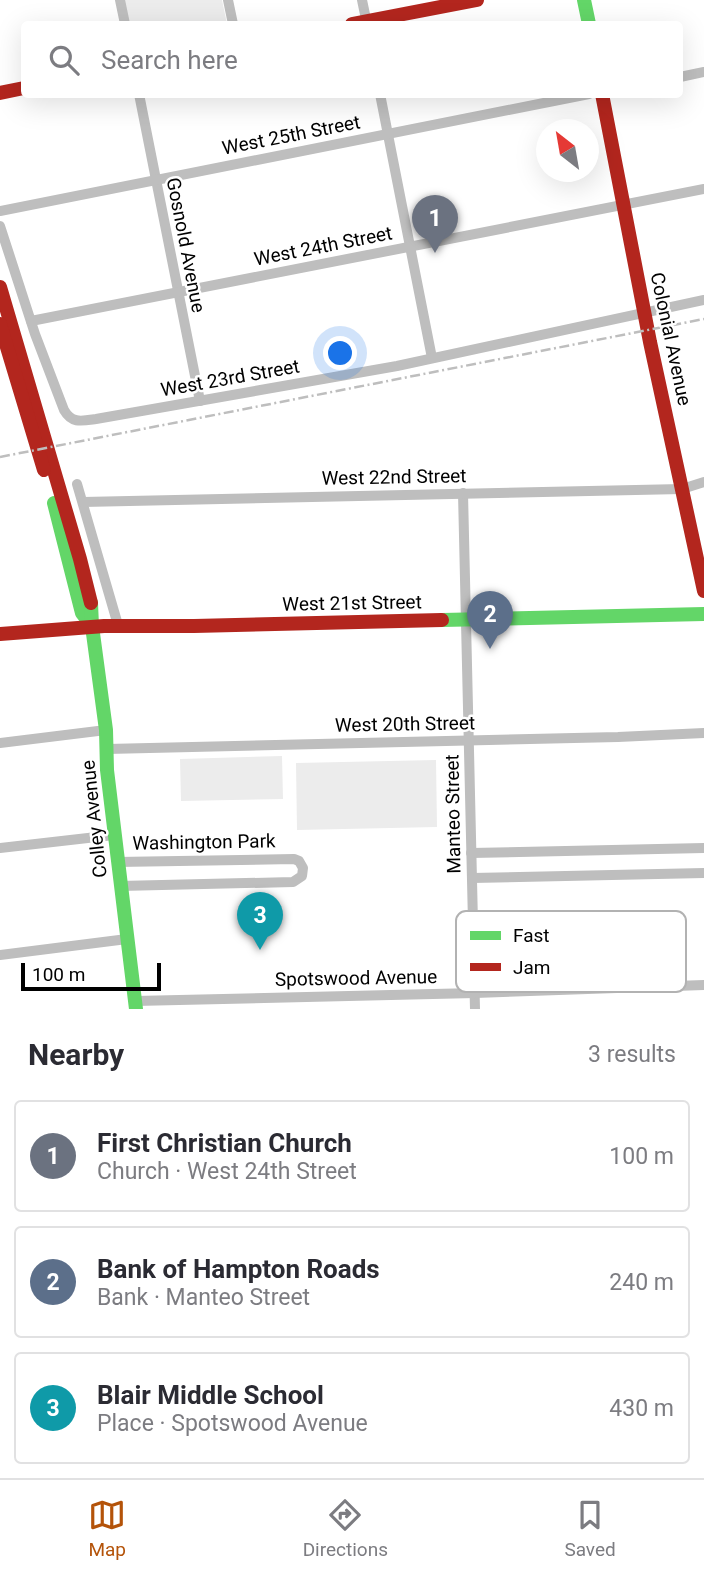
<!DOCTYPE html>
<meta charset="utf-8">
<style>
:root{--surface:#fff;--page:#f7f7f7;--text:#2b2b33;--muted:#7c7c81;--line:#e1e1e2;--accent:#b45309}
body{margin:0;font-family:Roboto,sans-serif;background:var(--page);color:var(--text)}
.compass{position:absolute;left:536px;top:119px;width:63px;height:63px;border-radius:50%;background:var(--surface);box-shadow:0 7px 28px #0002;rotate:329deg}
.scale{position:absolute;left:21px;bottom:18px;width:140px;box-sizing:border-box;padding-left:7px;border:4px solid #000;border-top:0;font-size:19px;line-height:24px;white-space:nowrap;color:#000;-webkit-text-stroke:5px #fff;paint-order:stroke}
.you{position:absolute;left:341px;top:354px;width:24px;height:24px;margin:-18px;border:5px solid #fff;border-radius:50%;background:#1a73e8;box-shadow:0 0 0 10px #1a73e833}
.badge{display:grid;place-items:center;width:46px;height:46px;border-radius:50%;background:var(--accent);color:#fff;font-size:23px;font-weight:700}
.pin{position:absolute;translate:-50% -58px;filter:drop-shadow(0 2px 4px #0008)}
.pin::after{content:'';position:absolute;top:37px;width:24px;height:21px;background:inherit;clip-path:polygon(0 0,100% 0,50% 100%)}
.list{margin:0;padding:0;list-style:none}
h2{display:flex;justify-content:space-between;align-items:center;height:91px;margin:0;padding:0 28px;font-size:30px}
h2 small{font-size:23px;font-weight:400;color:var(--muted)}
.list li{display:grid;grid-template-columns:46px 1fr auto;gap:21px;align-items:center;box-sizing:border-box;height:112px;margin:0 14px 14px;padding:0 14px;border:2px solid var(--line);border-radius:7px}
.list b{display:block;font-size:26px;white-space:nowrap}
.list p{margin:0;font-size:23px;white-space:nowrap;color:var(--muted)}
.list em{font-size:23px;font-style:normal;color:var(--muted)}
.icon{flex:none;width:38px;height:38px;fill:none;stroke:currentColor;stroke-width:2;stroke-linecap:round;stroke-linejoin:round}
.map{position:relative;flex:none;width:704px;height:1009px;overflow:hidden}
.search{position:absolute;background:var(--surface);box-shadow:0 7px 28px #0002;left:21px;right:21px;top:21px;height:77px;display:flex;align-items:center;gap:18px;box-sizing:border-box;padding:0 24px;border-radius:7px;color:var(--muted);font-size:26px}
.sheet{height:469px;background:var(--surface)}
nav{display:flex;justify-content:space-around;align-items:center;box-sizing:border-box;height:98px;border-top:2px solid var(--line);background:var(--surface);font-size:19px;color:var(--muted)}
nav a{display:grid;justify-items:center;gap:4px}
nav .on{color:var(--accent)}
.map>svg:first-child{display:block}
</style>
<div class="map">
<svg width="704" height="1009" viewBox="0 0 704 1009">
<rect width="100%" height="100%" fill="#fff"/>
<g fill="#ececec">
<polygon points="124,0 222,0 227,24 129,24"/>
<polygon points="282,756 283,799 181,801 180,759"/>
<polygon points="436,760 437,827 297,830 296,763"/>
</g>
<g fill="none" stroke-linecap="round" stroke-linejoin="round">
<g stroke="#bebebe" stroke-width="10">
<polyline points="120,0 125,24"/>
<polyline points="228,0 233,24"/>
<polyline points="362,0 367,24"/>
<polyline points="680,77 704,72"/>
<polyline points="139,94 200,401"/>
<polyline points="380,94 432,358"/>
<polyline points="0,211 589,94"/>
<path d="M 0,226 L 35,334 L 64,410 C 72,424 82,421 96,419 L 397,366 L 704,300"/>
<polyline points="31,321 704,189"/>
<polyline points="77,484 118,625"/>
<polyline points="463,493 475,1009"/>
<polyline points="83,502 682,489 704,482"/>
<polyline points="0,743 106,730"/>
<polyline points="107,749 618,737 704,733"/>
<polyline points="0,848 114,835"/>
<polyline points="471,853 704,848"/>
<polyline points="117,862 294,859 299,861 303,868 302,876 293,882 120,886"/>
<polyline points="472,878 704,873"/>
<polyline points="0,955 127,939"/>
<polyline points="135,1001 475,993 704,985"/>
</g>
<g stroke="#63d668" stroke-width="14">
<polyline points="584,0 589,24"/>
<polyline points="54,503 82,613 92,626"/>
<polyline points="91,603 92,626 106,730 107,770 136,1009"/>
<polyline points="442,620 704,614"/>
</g>
<g stroke="#b3261e" stroke-width="14">
<polyline points="352,24 477,0"/>
<polyline points="0,93 24,88"/>
<polyline points="602,94 650,342 704,591"/>
<polyline points="0,287 80,559 91,603"/>
<polyline points="0,324 44,470"/>
<polyline points="0,634 104,626 194,626 442,620"/>
</g>
<polyline stroke="#bebebe" stroke-width="2.5" stroke-dasharray="10 3.5 2 3.5" stroke-linecap="butt" points="0,457 704,319"/>
</g>
<g text-anchor="middle" dominant-baseline="central" stroke-width="5" stroke-linejoin="round" paint-order="stroke">
<g font-size="19" fill="#000" stroke="#fff">
<text transform="translate(291 135) rotate(-11)">West 25th Street</text>
<text transform="translate(186 245) rotate(79)">Gosnold Avenue</text>
<text transform="translate(323 246) rotate(-11)">West 24th Street</text>
<text transform="translate(671 339) rotate(78)">Colonial Avenue</text>
<text transform="translate(230 378) rotate(-10)">West 23rd Street</text>
<text transform="translate(394 477) rotate(-1)">West 22nd Street</text>
<text transform="translate(352 603) rotate(-1)">West 21st Street</text>
<text transform="translate(405 724) rotate(-1)">West 20th Street</text>
<text transform="translate(453 814) rotate(-91)">Manteo Street</text>
<text transform="translate(94 819) rotate(-96)">Colley Avenue</text>
<text transform="translate(204 842) rotate(-1)">Washington Park</text>
<text transform="translate(356 978) rotate(-1)">Spotswood Avenue</text>
</g>
</g>
<rect x="456" y="911" width="230" height="81" rx="10" fill="#fff" stroke="#b2b2b2" stroke-width="2"/>
<rect x="470" y="931" width="31" height="9" fill="#63d668"/>
<rect x="470" y="963" width="31" height="8" fill="#b3261e"/>
<g font-size="19" fill="#000">
<text x="513" y="942">Fast</text>
<text x="513" y="974">Jam</text>
</g>
</svg>
<svg class="compass" viewBox="-18 -18 36 36"><path d="M0-13l5 13h-10z" fill="#e53935"/><path d="M0 13l5-13h-10z" fill="#7c7c81"/></svg>
<div class="scale">100 m</div>
<div class="you"></div>
<div class="pin badge" style="left:435px;top:253px;background:#6b7280">1</div>
<div class="pin badge" style="left:490px;top:649px;background:#5c6f8a">2</div>
<div class="pin badge" style="left:260px;top:950px;background:#0f9aa8">3</div>
<div class="search"><svg class="icon" aria-label="search" viewBox="0 0 24 24"><circle cx="10" cy="10" r="6"/><path d="M15 15l6 6"/></svg>Search here</div>
</div>
<section class="sheet">
<h2>Nearby<small>3 results</small></h2>
<ul class="list">
<li><span class="badge" style="background:#6b7280">1</span><div><b>First Christian Church</b><p>Church · West 24th Street</p></div><em>100 m</em></li>
<li><span class="badge" style="background:#5c6f8a">2</span><div><b>Bank of Hampton Roads</b><p>Bank · Manteo Street</p></div><em>240 m</em></li>
<li><span class="badge" style="background:#0f9aa8">3</span><div><b>Blair Middle School</b><p>Place · Spotswood Avenue</p></div><em>430 m</em></li>
</ul>
</section>
<nav>
<a class="on"><svg class="icon" aria-label="map" viewBox="0 0 24 24"><path d="M3 6l6-2 6 2 6-2v14l-6 2-6-2-6 2zM9 4v14M15 6v14"/></svg>Map</a>
<a><svg class="icon" aria-label="directions" viewBox="0 0 24 24"><path d="M12 3l9 9-9 9-9-9zM9 14v-3h6M13 9l2 2-2 2"/></svg>Directions</a>
<a><svg class="icon" aria-label="saved" viewBox="0 0 24 24"><path d="M7 4h10v16l-5-4-5 4z"/></svg>Saved</a>
</nav>
